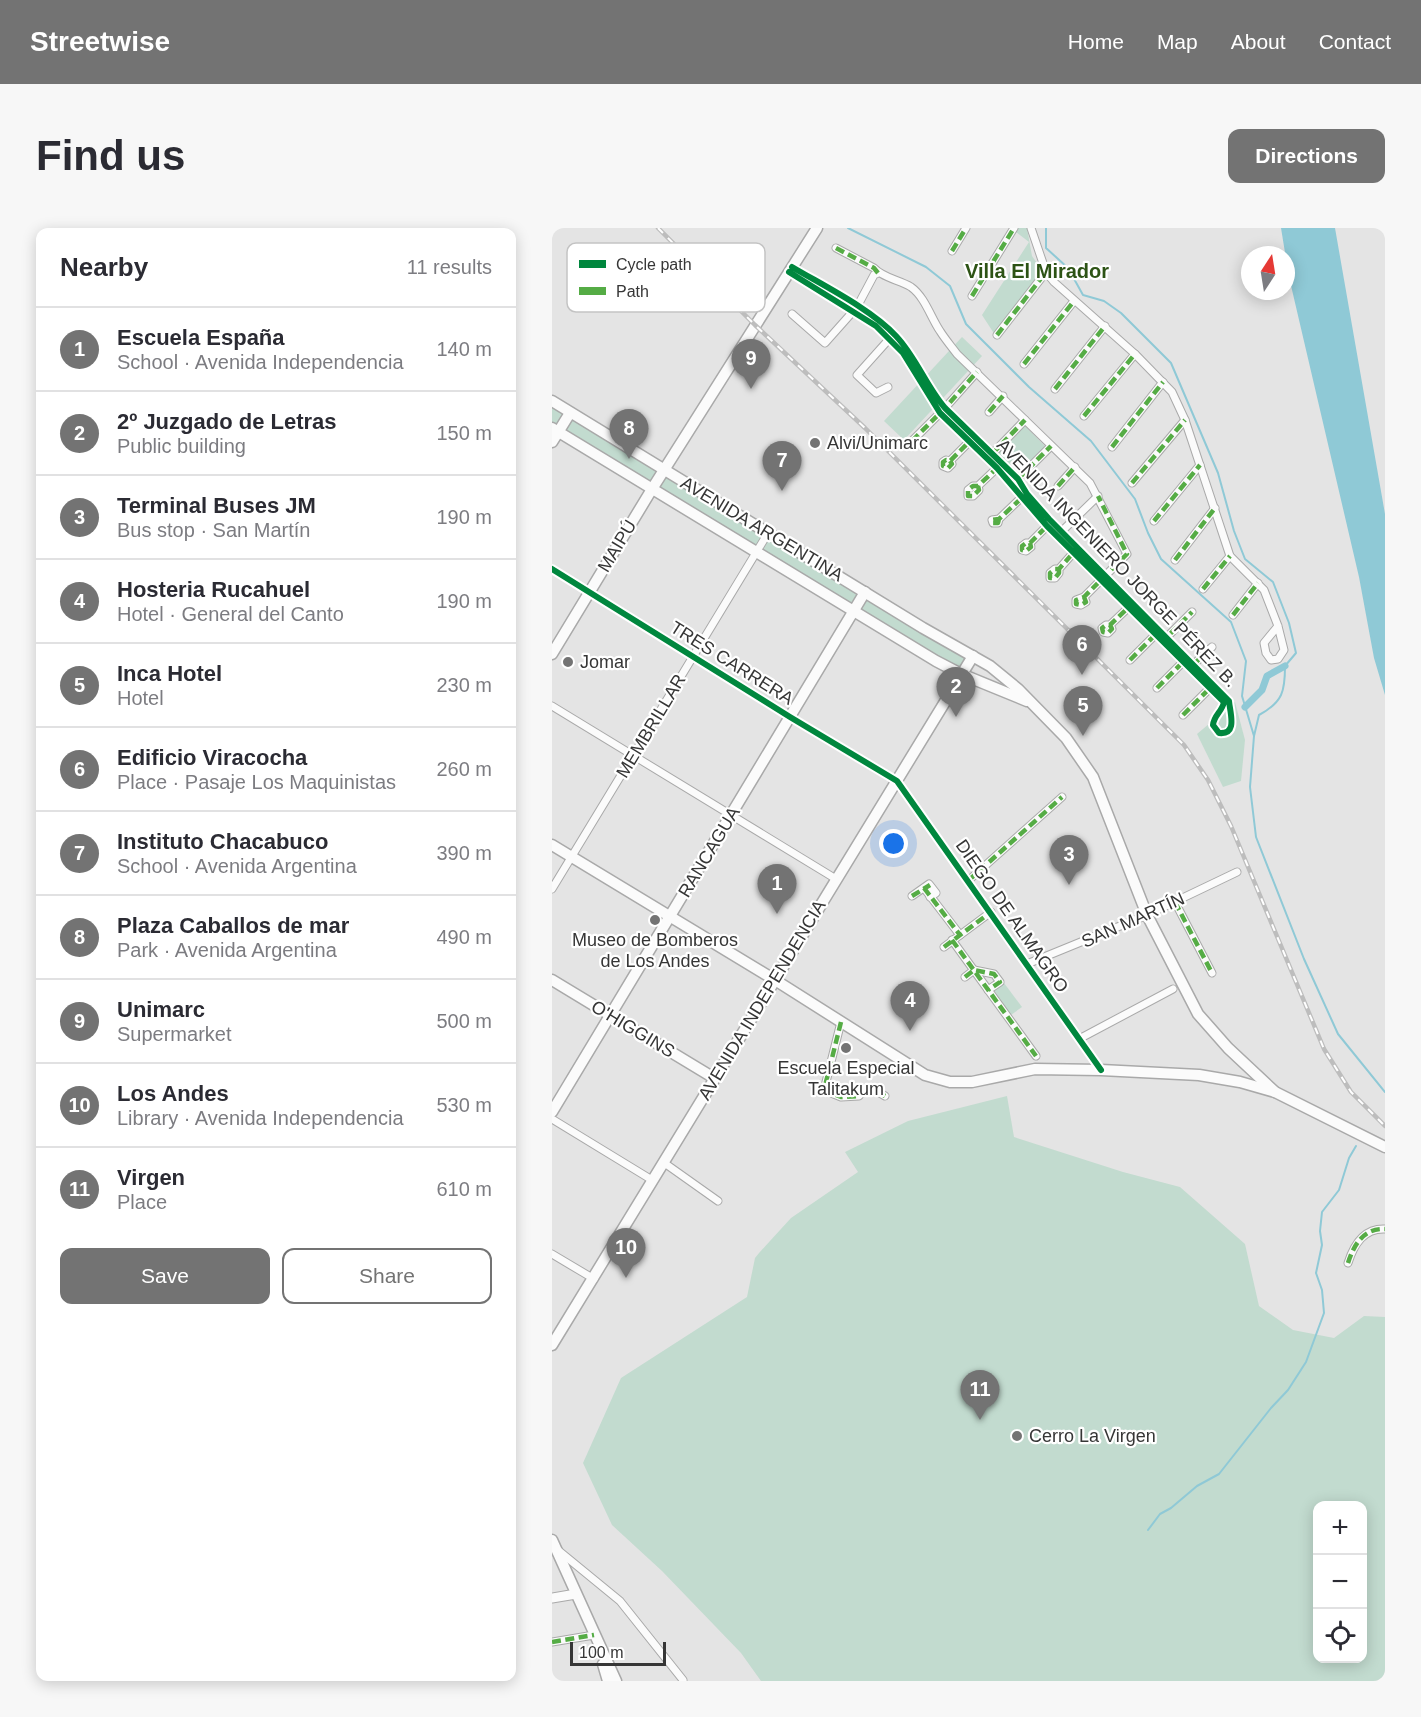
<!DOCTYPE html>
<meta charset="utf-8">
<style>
:root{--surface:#fff;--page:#f7f7f7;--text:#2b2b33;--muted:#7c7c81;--line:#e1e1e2;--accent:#737373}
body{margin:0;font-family:Helvetica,sans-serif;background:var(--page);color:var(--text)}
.controls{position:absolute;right:18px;bottom:18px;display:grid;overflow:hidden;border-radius:12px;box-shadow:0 3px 15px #0003}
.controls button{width:54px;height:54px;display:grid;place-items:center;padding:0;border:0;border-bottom:2px solid var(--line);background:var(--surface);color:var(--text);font:30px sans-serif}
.compass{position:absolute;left:689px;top:18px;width:54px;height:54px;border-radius:50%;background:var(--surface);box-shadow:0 3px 15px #0003;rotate:12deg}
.scale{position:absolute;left:18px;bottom:15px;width:96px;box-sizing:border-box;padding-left:6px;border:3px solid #363636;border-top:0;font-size:16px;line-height:21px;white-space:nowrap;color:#363636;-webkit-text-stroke:4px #fff;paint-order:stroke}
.you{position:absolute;left:342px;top:616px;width:21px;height:21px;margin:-15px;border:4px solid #fff;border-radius:50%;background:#1a73e8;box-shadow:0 0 0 9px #1a73e833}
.badge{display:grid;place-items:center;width:39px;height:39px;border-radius:50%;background:var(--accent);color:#fff;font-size:20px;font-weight:700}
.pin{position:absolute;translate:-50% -50px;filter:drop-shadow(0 2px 3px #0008)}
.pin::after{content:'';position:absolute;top:32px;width:21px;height:18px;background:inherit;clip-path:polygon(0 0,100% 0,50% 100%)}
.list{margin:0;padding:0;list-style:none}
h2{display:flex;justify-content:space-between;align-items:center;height:78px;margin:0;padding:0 24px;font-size:26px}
h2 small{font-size:20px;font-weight:400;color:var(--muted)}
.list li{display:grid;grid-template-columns:39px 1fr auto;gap:18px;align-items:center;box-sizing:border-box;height:84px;padding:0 24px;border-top:2px solid var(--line)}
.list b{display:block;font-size:22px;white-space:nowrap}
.list p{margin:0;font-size:20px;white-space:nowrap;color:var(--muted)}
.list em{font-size:20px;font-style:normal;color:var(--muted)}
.actions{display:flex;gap:12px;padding:18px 24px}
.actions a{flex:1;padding:14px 0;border:2px solid var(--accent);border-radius:12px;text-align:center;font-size:21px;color:var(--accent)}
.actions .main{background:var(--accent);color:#fff}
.icon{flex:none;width:33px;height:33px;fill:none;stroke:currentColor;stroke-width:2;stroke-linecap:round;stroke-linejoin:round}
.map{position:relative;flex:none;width:833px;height:1453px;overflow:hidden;border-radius:12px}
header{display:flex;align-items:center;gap:36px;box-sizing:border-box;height:84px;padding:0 30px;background:var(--accent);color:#fff}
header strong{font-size:28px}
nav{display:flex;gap:33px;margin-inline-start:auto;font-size:21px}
.intro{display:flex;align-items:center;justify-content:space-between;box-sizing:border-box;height:144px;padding:0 36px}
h1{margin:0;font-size:42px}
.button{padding:15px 27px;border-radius:12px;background:var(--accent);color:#fff;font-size:21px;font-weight:700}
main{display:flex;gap:36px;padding:0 36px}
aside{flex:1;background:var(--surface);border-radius:12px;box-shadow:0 3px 15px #0003}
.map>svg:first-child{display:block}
</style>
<header>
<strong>Streetwise</strong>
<nav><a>Home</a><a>Map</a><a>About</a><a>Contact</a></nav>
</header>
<div class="intro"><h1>Find us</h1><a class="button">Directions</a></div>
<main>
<aside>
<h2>Nearby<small>11 results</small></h2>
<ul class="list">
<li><span class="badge">1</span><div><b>Escuela España</b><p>School · Avenida Independencia</p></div><em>140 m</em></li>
<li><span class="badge">2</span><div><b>2º Juzgado de Letras</b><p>Public building</p></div><em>150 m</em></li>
<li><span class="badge">3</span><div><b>Terminal Buses JM</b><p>Bus stop · San Martín</p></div><em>190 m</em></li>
<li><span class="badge">4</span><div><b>Hosteria Rucahuel</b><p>Hotel · General del Canto</p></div><em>190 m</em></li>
<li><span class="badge">5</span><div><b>Inca Hotel</b><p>Hotel</p></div><em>230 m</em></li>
<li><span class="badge">6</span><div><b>Edificio Viracocha</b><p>Place · Pasaje Los Maquinistas</p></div><em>260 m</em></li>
<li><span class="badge">7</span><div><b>Instituto Chacabuco</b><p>School · Avenida Argentina</p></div><em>390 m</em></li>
<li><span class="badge">8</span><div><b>Plaza Caballos de mar</b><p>Park · Avenida Argentina</p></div><em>490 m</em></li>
<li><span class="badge">9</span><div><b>Unimarc</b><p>Supermarket</p></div><em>500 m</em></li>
<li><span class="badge">10</span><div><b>Los Andes</b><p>Library · Avenida Independencia</p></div><em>530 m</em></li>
<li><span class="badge">11</span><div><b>Virgen</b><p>Place</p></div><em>610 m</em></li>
</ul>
<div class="actions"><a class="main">Save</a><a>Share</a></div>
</aside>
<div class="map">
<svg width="833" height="1453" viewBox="0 0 833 1453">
<rect width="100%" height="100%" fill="#e4e4e4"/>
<g fill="#c2dbcf" fill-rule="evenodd">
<polygon points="466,0 475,0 480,28 491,44 443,107 430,87 477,14 464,4"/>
<polygon points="410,109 430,128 352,212 332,193"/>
<polygon points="0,175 415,429 408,444 383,431 126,270 0,194"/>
<polygon points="472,197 493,218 467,247 444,225"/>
<polygon points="683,474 693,512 689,553 671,559 645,506"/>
<polygon points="452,755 470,779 459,787 442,762"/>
<path d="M 455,868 L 462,909 L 571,944 L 628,959 L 693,1016 L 707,1078 L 741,1102 L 782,1110 L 812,1088 L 833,1089 L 833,1453 L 209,1453 L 189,1425 L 110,1343 L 60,1297 L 31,1235 L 69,1150 L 195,1069 L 203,1030 L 207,1025 L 239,990 L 306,944 L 293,924 L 356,893 ZM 766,1278 L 810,1278 L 810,1430 L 766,1430 Z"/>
</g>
<polygon fill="#8fc9d6" points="729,0 783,0 833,286 833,467 822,430 807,349 737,49"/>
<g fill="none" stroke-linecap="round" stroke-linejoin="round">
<g stroke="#8fc9d6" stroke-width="2">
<polyline points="296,0 374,39 398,58 414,96 477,159 539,213 583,271 596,305 609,331 679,394 694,433 690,468 702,508 698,559 704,609 752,731 786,806 833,864"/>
<path d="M 494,0 L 494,20 L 516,40 L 531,67 L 552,73 L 569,85 L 619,135 L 666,245 L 682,303 L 693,331 L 721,354 L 737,395 L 744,425 L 733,438 C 733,463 731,474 707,487 L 702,508"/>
<polyline points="596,1302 608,1286 619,1280 645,1258 667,1246 719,1180 736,1162 754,1134 772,1085 770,1062 764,1045 770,1017 768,1003 770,984 787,962 797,930 804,918"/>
</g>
<polyline stroke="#8fc9d6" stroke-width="7" points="693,479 710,462 715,448 733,438"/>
<defs>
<g id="minor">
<polyline points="479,0 494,44 502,54 583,126 620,164 633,192 678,328 712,362 726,398 732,422 726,431 719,432 714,425 712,415 726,398"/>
<path d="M 284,20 L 322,40 C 331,50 348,52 359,59 C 373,69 379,90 388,103 C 393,111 399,118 405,126 L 538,255 L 575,326 L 532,369 L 524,372 L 524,376 L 529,377 L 534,374 L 532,369"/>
<polyline points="400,23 414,0"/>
<path d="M 237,44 L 324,98 L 351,125 L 388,185 L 445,240 L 495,298 L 672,474 C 670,484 662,487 661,497 L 667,505 C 686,507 678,485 677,473 L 497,291 L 475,266 L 466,251 L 393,180 C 374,158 364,129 344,108 C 319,81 272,58 240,39"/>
<polyline points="420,68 462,0"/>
<polyline points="240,86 273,115 305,79 322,47 326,45"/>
<polyline points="445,107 494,44"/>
<polyline points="472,136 522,73"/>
<polyline points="336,159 324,165 305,147 339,109"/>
<polyline points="503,161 553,98"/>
<polyline points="437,184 451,168"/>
<polyline points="532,188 583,126"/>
<polyline points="360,213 393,180 425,144"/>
<polyline points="560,219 611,154"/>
<polyline points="440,226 473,192"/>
<polyline points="398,233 400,236 396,240 391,238 391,234 394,232 398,233 420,211"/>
<polyline points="466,251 499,218"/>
<polyline points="580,255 633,192"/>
<polyline points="426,258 427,262 421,268 416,268 416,262 421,258 426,258 445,240"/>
<polyline points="506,258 523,239"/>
<polyline points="447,291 446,295 441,295 440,292 447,291 472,267"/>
<polyline points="602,293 648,237"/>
<polyline points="507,306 546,268"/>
<polyline points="478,315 479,319 474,323 470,322 470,318 474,315 478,315 495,298"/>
<polyline points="623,332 663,280"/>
<polyline points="0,341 238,489 345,553 549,842"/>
<polyline points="507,341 507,345 503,350 498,350 498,345 503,341 507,341 522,324"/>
<polyline points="651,361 678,328"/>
<polyline points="681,387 706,355"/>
<polyline points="558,397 560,401 556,405 551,404 550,400 554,397 558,397 577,379"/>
<polyline points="578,432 604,406 614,410 640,384"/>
<polyline points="642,436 660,419"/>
<polyline points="605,460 631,434"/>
<polyline points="0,478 284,651"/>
<polyline points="631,487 661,457"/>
<polyline points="417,652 510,569"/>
<polyline points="372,660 408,707"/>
<polyline points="0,661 216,305"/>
<polyline points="360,668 377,656 384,665 378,669"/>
<polyline points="623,674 660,745"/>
<polyline points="400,712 484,828"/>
<polyline points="392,719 439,684"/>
<polyline points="475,736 595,687 685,644"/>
<polyline points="413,749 422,742 442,746 448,754 436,762"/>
<polyline points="289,794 272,862 289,869 307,868 313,860 321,861 333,868"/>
<polyline points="527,811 621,761"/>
<polyline points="263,861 272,862"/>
<polyline points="0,891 100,952"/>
<polyline points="111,934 166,973"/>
<polyline points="0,1026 42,1051"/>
<path d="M 796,1035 C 802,1016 812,1000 833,1001"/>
<polyline points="7,1323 68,1373 131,1452"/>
<polyline points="0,1414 42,1407"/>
</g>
<polyline id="tertiary" points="0,1370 24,1366"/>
<g id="secondary">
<polyline points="0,214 18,185"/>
<polyline points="0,426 100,261"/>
<polyline points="0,617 223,752 373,847 398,854 420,854 483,841 549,842 647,847 688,854 723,864"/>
<polyline points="0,752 162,850"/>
<polyline points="0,884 313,364"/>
<polyline points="0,1117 421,428"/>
<polyline points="0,1312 64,1453"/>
<polyline points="51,1436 56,1453"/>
</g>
<g id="primary">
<polyline points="0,173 371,400 438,438 466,461 514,510 541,549 595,687 646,786 676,820 723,864 833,919"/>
<polyline points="0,200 384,433 409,446 475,473"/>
<polyline points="100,261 265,0"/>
</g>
</defs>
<use href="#minor" stroke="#a9a9a9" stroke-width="9"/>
<use href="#tertiary" stroke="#a9a9a9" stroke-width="11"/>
<use href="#secondary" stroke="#a9a9a9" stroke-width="13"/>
<use href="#primary" stroke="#a9a9a9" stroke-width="13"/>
<use href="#minor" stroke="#fbfbfb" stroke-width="7"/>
<use href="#tertiary" stroke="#fbfbfb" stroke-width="9"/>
<use href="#secondary" stroke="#fbfbfb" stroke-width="10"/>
<use href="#primary" stroke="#fbfbfb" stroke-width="10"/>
<defs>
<polyline id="rail" points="106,0 203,97 313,200 632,517 656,552 679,598 772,821 799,864 833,898"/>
</defs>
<use href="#rail" stroke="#bdbdbd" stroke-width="4.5"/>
<use href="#rail" stroke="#fff" stroke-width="2" stroke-dasharray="7" stroke-linecap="butt"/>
<g stroke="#55ac45" stroke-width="4.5" stroke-dasharray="9 4.5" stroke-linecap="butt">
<polyline points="284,20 322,40 326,45"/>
<polyline points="400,23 414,0"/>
<polyline points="420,68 462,0"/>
<polyline points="445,107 494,44"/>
<polyline points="472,136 522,73"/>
<polyline points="503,161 553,98"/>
<polyline points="437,184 451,168"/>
<polyline points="532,188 583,126"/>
<polyline points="360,213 393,180 425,144"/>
<polyline points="560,219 611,154"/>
<polyline points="440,226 473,192"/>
<polyline points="398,233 400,236 396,240 391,238 391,234 394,232 398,233 420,211"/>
<polyline points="466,251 499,218"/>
<polyline points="580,255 633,192"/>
<polyline points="426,258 427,262 421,268 416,268 416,262 421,258 426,258 445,240"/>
<polyline points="506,258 523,239"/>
<polyline points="447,291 446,295 441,295 440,292 447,291 474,266"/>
<polyline points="602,293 648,237"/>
<polyline points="478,315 479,319 474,323 470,322 470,318 474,315 478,315 495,298"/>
<polyline points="623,332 663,280"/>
<polyline points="507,341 507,345 503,350 498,350 498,345 503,341 507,341 522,324"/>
<polyline points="651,361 678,328"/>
<polyline points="532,369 534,374 529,377 524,376 524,372 532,369 575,326 546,268"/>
<polyline points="681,387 706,355"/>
<polyline points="558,397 560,401 556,405 551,404 550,400 554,397 558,397 577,379"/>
<polyline points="578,432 604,406 614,410 640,384"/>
<polyline points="642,436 660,419"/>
<polyline points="605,460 631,434"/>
<polyline points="631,487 661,457"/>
<polyline points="417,652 510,569"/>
<polyline points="372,660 408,707"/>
<polyline points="360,668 378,657"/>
<polyline points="623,674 660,745"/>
<polyline points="400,712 484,828"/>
<polyline points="392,719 439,684"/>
<polyline points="413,749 422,742 442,746 448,754 436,762"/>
<polyline points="289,794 272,862 289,869 307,868 313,860 321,861 333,868"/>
<path d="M 796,1035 C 802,1016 812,1000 833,1001"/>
<polyline points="0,1414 42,1407"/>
</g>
<defs>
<g id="cycleway">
<path d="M 237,44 L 324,98 L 351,125 L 388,185 L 445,240 L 495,298 L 672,474 C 670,484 662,487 661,497 L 667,505 C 686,507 678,485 677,473 L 497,291 L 475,266 L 466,251 L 393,180 C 374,158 364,129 344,108 C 319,81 272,58 240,39"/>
<polyline points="0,341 238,489 345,553 549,842"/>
</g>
</defs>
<use href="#cycleway" stroke="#fff" stroke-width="10"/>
<use href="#cycleway" stroke="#00873e" stroke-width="6"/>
</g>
<g fill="#737373" stroke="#fff" stroke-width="2">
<circle cx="263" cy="215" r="6"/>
<circle cx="16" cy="434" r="6"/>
<circle cx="103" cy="692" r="6"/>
<circle cx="294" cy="820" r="6"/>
<circle cx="465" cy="1208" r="6"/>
</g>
<g text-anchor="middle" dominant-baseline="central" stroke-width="4.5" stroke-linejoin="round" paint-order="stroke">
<g font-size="18" fill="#363636" stroke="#fff" text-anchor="start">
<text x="275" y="215">Alvi/Unimarc</text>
<text x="28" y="434">Jomar</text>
<text x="103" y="712" text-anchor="middle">Museo de Bomberos<tspan x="103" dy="21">de Los Andes</tspan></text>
<text x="294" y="840" text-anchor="middle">Escuela Especial<tspan x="294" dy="21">Talitakum</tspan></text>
<text x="477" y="1208">Cerro La Virgen</text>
</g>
<g font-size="18" fill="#363636" stroke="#fff">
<text transform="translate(210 301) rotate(31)">AVENIDA ARGENTINA</text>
<text transform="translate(65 318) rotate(-59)">MAIPÚ</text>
<text transform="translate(565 335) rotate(46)">AVENIDA INGENIERO JORGE PÉREZ B.</text>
<text transform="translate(180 435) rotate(32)">TRES CARRERA</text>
<text transform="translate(99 498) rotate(-59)">MEMBRILLAR</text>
<text transform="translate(157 624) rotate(-59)">RANCAGUA</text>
<text transform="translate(460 688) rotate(55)">DIEGO DE ALMAGRO</text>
<text transform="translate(581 692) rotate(-24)">SAN MARTÍN</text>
<text transform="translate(210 772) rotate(-59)">AVENIDA INDEPENDENCIA</text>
<text transform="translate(81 801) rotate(31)">O'HIGGINS</text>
</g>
<g font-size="20" font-weight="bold" fill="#2d5315" stroke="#fff">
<text x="485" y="43">Villa El Mirador</text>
</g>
</g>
<rect x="15" y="15" width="198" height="69" rx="9" fill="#fff" stroke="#c3c3c3" stroke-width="1.5"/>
<rect x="27" y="32" width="27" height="8" fill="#00873e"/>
<rect x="27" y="59" width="27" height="8" fill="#55ac45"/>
<g font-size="16" fill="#363636">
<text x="64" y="42">Cycle path</text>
<text x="64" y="69">Path</text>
</g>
</svg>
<div class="controls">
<button>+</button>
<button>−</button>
<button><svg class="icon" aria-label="locate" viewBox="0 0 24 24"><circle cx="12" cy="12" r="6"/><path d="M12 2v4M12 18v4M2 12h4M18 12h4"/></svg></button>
</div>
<svg class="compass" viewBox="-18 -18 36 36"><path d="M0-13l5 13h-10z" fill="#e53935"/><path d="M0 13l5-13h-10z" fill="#7c7c81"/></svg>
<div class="scale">100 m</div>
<div class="you"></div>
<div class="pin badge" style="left:225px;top:686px">1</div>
<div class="pin badge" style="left:404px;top:489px">2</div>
<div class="pin badge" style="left:517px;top:657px">3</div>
<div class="pin badge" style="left:358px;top:803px">4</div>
<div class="pin badge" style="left:531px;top:508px">5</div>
<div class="pin badge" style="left:530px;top:447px">6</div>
<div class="pin badge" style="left:230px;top:263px">7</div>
<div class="pin badge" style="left:77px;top:231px">8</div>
<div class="pin badge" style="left:199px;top:161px">9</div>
<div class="pin badge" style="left:74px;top:1050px">10</div>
<div class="pin badge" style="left:428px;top:1192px">11</div>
</div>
</main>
